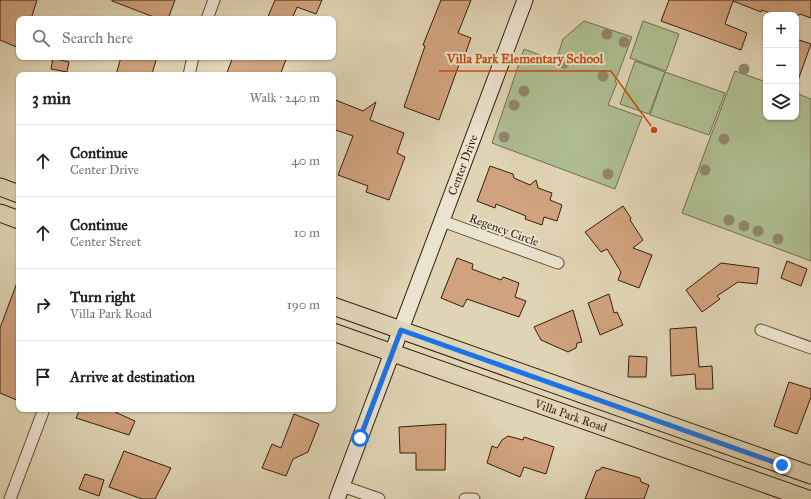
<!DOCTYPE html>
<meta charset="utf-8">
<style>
:root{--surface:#fff;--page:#f2f2f2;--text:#222;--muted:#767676;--line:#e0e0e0}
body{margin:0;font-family:"IM FELL Great Primer",serif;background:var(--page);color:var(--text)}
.controls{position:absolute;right:12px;top:12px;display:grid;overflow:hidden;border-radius:8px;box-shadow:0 1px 3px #0004}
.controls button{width:36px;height:36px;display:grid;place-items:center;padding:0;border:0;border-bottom:1px solid var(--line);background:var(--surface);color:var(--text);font:20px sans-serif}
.stop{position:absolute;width:12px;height:12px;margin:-9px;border:3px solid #1a73e8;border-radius:50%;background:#fff}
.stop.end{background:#1a73e8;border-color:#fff;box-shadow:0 1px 4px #0008}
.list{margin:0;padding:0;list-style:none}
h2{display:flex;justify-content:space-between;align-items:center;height:52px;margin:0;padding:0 16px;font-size:17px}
h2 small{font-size:13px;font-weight:400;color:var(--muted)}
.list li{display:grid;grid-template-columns:26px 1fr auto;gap:12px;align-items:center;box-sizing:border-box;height:72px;padding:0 16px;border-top:1px solid var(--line)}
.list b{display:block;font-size:15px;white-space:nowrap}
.list p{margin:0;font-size:13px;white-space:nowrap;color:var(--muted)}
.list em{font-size:13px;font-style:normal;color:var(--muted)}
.icon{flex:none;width:22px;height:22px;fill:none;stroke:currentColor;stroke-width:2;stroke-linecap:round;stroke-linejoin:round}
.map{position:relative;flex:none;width:811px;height:499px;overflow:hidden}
.search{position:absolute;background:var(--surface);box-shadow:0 1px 3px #0004;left:16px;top:16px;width:320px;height:44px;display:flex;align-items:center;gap:10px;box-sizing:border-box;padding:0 14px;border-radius:8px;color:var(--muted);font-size:15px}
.panel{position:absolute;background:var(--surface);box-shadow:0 1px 3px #0004;left:16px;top:72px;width:320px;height:340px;border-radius:8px}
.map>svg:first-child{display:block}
</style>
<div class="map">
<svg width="811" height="499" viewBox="0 0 811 499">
<rect width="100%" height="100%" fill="#dfd4b3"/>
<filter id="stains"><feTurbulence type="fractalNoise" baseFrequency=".005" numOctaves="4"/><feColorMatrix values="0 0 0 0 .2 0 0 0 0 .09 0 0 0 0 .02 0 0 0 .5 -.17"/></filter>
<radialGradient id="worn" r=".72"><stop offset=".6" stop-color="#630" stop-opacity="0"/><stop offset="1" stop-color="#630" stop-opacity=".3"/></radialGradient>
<g fill="#aebe90" stroke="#726e50">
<polygon points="584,21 632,37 615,82 617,83 608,105 642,117 615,189 492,143 524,49 556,61 563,39"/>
<polygon points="643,21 679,34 666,71 630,58"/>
<polygon points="635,61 665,72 649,114 620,104"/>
<polygon points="735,71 766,82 766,117 796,117 796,93 811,99 811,261 682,213"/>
<polygon points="665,72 725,93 709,135 650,115"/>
</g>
<g fill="#d0a27d" stroke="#351e10">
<polygon points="0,0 37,0 31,19 19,19 19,48 0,40"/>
<polygon points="112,0 175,0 168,19 159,19 112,1"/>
<polygon points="275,0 322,0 316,14 297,7 292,19 267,19"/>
<polygon points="441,0 471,0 458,33 471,38 463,60 461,59 439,120 404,107 425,46 423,45"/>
<polygon points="669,0 811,0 811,18 800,14 799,15 775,15 762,10 761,12 733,1 725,24 747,33 741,50 661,21"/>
<polygon points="796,39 811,44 797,83 796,82"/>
<polygon points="121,57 157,57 152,74 146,72 145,75 116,75"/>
<polygon points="233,57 287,57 280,75 226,75"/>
<polygon points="53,58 69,62 67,72 51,69"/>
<polygon points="333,99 363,111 376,102 370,120 404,133 397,153 405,157 389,200 366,192 368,186 338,175 353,136 333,129"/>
<polygon points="490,166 513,174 514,178 530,185 536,180 538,188 552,193 550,200 562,205 557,221 544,217 542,225 525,219 526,216 496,204 495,208 477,201"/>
<polygon points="623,206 631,218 630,220 643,240 633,248 652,255 639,288 618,280 621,272 607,249 601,252 585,232"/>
<polygon points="457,258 473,264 472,269 501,280 503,277 519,283 515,297 526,301 519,317 467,299 463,307 441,298"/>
<polygon points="787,261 807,269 801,286 781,278"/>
<polygon points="721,263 759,268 757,284 738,282 717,296 720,299 702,312 686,290"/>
<polygon points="18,280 19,281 19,401 0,393 0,328"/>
<polygon points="609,294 614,313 617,312 623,325 600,335 588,303"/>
<polygon points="573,310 582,342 577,343 576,348 568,352 541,340 534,327"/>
<polygon points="696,327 699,367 712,366 713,389 696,389 695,374 671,376 670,329"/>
<polygon points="629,356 647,357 646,377 628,377"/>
<polygon points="789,382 811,389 811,397 797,434 774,426"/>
<polygon points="80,409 116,409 115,412 135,421 129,435 76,418"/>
<polygon points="294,414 319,424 308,452 293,459 286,476 262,468 272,444 281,448"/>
<polygon points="446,424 445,470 416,470 416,453 400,453 399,427"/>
<polygon points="508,436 523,440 524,437 554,447 546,474 524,467 520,477 487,463 492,446 497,448 502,440"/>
<polygon points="124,451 171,468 155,499 142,499 109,487"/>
<polygon points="602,467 640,478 641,482 649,485 644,499 585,499 596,471 601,469"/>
<polygon points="85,474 104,480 99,496 79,489"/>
</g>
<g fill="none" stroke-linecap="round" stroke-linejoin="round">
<defs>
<g id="street">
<polyline points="207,19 214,0"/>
<polyline points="189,75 193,57"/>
<polyline points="442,221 558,263"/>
<polyline points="761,330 811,348"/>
<polyline points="342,486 379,499"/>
<polyline points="10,499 44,409"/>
<polyline points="465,499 474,499"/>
</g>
<g id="secondary">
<path id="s1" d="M 337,499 L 525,0"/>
</g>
<g id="primary">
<polyline points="0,187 19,194"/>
<polyline points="0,213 19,220"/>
<polyline points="333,306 811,475"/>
<path id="s2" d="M 333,332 L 808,499"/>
</g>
</defs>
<use href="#street" stroke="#604c39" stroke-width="13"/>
<use href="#secondary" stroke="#351e10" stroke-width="17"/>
<use href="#primary" stroke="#351e10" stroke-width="19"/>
<use href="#street" stroke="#eae3ce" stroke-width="11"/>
<use href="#secondary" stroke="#eae3ce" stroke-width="15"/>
<use href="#primary" stroke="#dfd4b3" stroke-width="17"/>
</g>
<g fill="#92866b">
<circle cx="607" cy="34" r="5.5"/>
<circle cx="624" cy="42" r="5.5"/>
<circle cx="564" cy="63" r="5.5"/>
<circle cx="744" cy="69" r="5.5"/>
<circle cx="603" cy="76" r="5.5"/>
<circle cx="524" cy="91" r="5.5"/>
<circle cx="514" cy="105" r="5.5"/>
<circle cx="504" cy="137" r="5.5"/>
<circle cx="724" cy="139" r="5.5"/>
<circle cx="705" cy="170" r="5.5"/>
<circle cx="608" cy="174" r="5.5"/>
<circle cx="729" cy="220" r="5.5"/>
<circle cx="744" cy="226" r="5.5"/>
<circle cx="758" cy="231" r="5.5"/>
<circle cx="778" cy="239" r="5.5"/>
</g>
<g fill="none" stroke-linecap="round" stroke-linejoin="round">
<polyline stroke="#1a73e8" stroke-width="5" points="360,438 401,330 782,465"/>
</g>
<g text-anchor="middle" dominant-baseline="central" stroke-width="4" stroke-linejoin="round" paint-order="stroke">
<g font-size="12" fill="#351e10" stroke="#eae3ce">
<text stroke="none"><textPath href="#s1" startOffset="357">Center Drive</textPath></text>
<text transform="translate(504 230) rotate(20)">Regency Circle</text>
<text stroke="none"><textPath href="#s2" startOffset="252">Villa Park Road</textPath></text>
</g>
</g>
<path fill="none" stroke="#c44d0d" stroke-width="1.5" d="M654 130L611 71H439"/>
<circle fill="#c44d0d" stroke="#eae3ce" stroke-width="1.5" cx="654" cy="130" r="4"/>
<g font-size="13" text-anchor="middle" font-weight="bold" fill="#c44d0d" stroke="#eae3ce" stroke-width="4" stroke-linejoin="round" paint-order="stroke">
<text x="525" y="63">Villa Park Elementary School</text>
</g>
<rect width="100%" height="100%" filter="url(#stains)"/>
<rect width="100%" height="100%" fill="url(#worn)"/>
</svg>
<div class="controls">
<button>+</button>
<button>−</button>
<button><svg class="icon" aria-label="layers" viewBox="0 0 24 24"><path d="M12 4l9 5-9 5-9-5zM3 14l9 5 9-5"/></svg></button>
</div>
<div class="stop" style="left:360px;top:438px"></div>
<div class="stop end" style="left:782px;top:465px"></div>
<div class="search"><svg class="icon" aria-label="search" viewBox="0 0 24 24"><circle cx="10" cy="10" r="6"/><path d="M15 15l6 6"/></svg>Search here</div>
<section class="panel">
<h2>3 min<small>Walk · 240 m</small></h2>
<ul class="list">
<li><svg class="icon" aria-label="ahead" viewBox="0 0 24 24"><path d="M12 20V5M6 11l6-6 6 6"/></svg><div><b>Continue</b><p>Center Drive</p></div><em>40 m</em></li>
<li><svg class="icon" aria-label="ahead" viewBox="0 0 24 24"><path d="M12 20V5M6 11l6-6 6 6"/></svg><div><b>Continue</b><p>Center Street</p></div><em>10 m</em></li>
<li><svg class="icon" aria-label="right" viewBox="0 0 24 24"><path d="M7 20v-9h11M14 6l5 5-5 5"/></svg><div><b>Turn right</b><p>Villa Park Road</p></div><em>190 m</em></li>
<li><svg class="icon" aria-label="arrive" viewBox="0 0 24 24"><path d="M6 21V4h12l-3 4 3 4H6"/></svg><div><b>Arrive at destination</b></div></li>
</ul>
</section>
</div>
